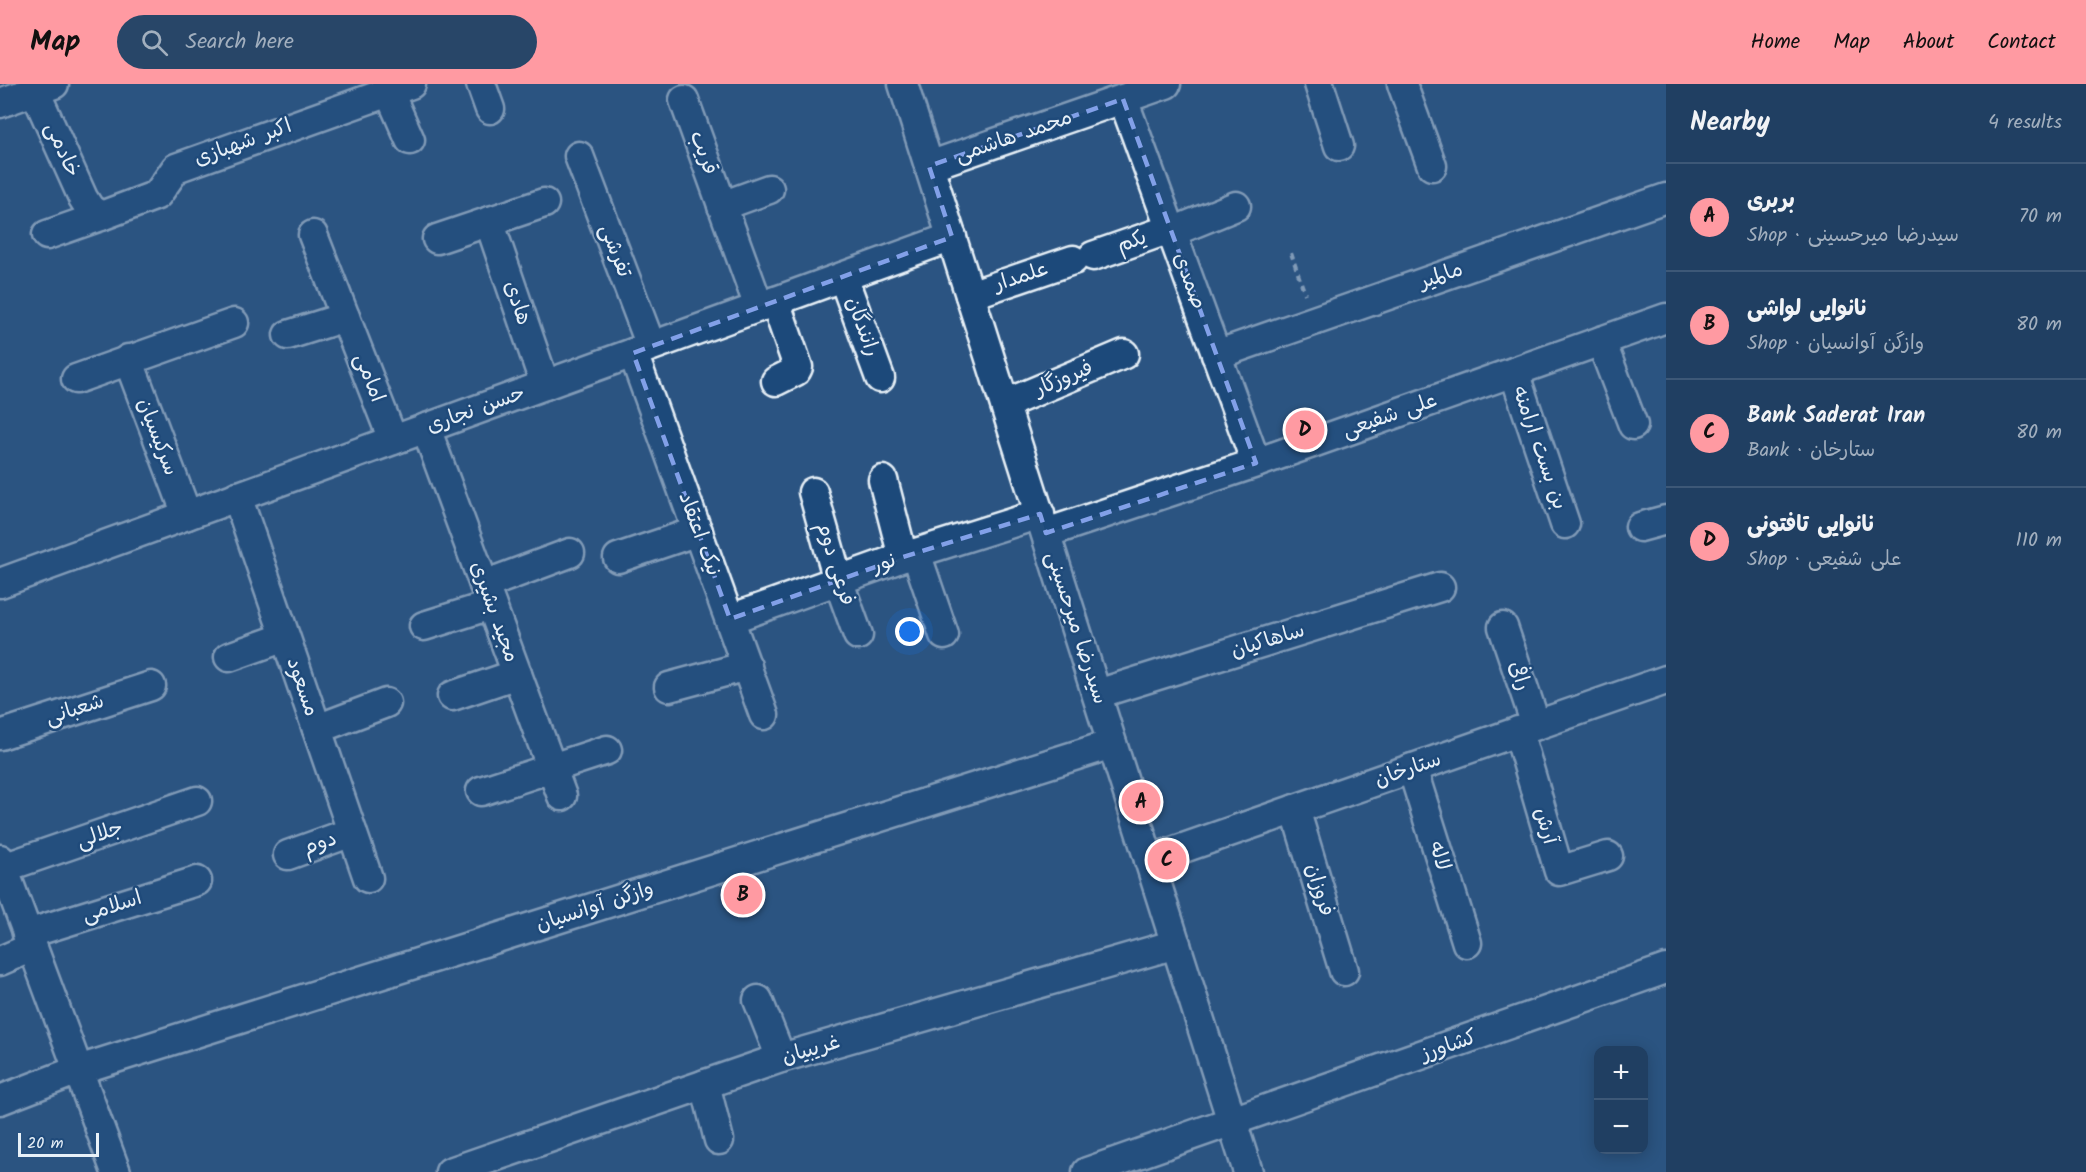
<!DOCTYPE html>
<meta charset="utf-8">
<style>
:root{--surface:#203f62;--page:#284668;--text:#f1f3f6;--muted:#a2afbe;--line:#3d5877;--accent:#ff9aa2}
body{margin:0;font-family:Kalam,"Playpen Sans Arabic",sans-serif;background:var(--page);color:var(--text)}
.controls{position:absolute;right:18px;bottom:18px;display:grid;overflow:hidden;border-radius:12px;box-shadow:0 3px 15px #0003}
.controls button{width:54px;height:54px;display:grid;place-items:center;padding:0;border:0;border-bottom:2px solid var(--line);background:var(--surface);color:var(--text);font:30px sans-serif}
.scale{position:absolute;left:18px;bottom:15px;width:81px;box-sizing:border-box;padding-left:6px;border:3px solid #e8f1f8;border-top:0;font-size:16px;line-height:21px;white-space:nowrap;color:#e8f1f8;-webkit-text-stroke:4px #1f4a7a;paint-order:stroke}
.you{position:absolute;left:910px;top:548px;width:21px;height:21px;margin:-15px;border:4px solid #fff;border-radius:50%;background:#1a73e8;box-shadow:0 0 0 9px #1a73e833}
.badge{display:grid;place-items:center;width:39px;height:39px;border-radius:50%;background:var(--accent);color:#111;font-size:20px;font-weight:700}
.pin{position:absolute;translate:-50% -50%;border:3px solid #fff;box-shadow:0 2px 6px #0006}
.list{margin:0;padding:0;list-style:none}
h2{display:flex;justify-content:space-between;align-items:center;height:78px;margin:0;padding:0 24px;font-size:26px}
h2 small{font-size:20px;font-weight:400;color:var(--muted)}
.list li{display:grid;grid-template-columns:39px 1fr auto;gap:18px;align-items:center;box-sizing:border-box;height:108px;padding:0 24px;border-top:2px solid var(--line)}
.list b{display:block;font-size:22px;white-space:nowrap}
.list p{margin:0;font-size:20px;white-space:nowrap;color:var(--muted)}
.list em{font-size:20px;font-style:normal;color:var(--muted)}
.icon{flex:none;width:33px;height:33px;fill:none;stroke:currentColor;stroke-width:2;stroke-linecap:round;stroke-linejoin:round}
.map{position:relative;flex:none;width:1666px;height:1088px;overflow:hidden}
header{display:flex;align-items:center;gap:36px;box-sizing:border-box;height:84px;padding:0 30px;background:var(--accent);color:#111}
header strong{font-size:28px}
nav{display:flex;gap:33px;margin-inline-start:auto;font-size:21px}
.search{width:420px;height:54px;background:var(--page);display:flex;align-items:center;gap:15px;box-sizing:border-box;padding:0 21px;border-radius:33px;color:var(--muted);font-size:22px}
main{display:flex}
aside{flex:1;background:var(--surface)}
.map>svg:first-child{display:block}
</style>
<header>
<strong>Map</strong>
<div class="search"><svg class="icon" aria-label="search" viewBox="0 0 24 24"><circle cx="10" cy="10" r="6"/><path d="M15 15l6 6"/></svg>Search here</div>
<nav><a>Home</a><a>Map</a><a>About</a><a>Contact</a></nav>
</header>
<main>
<div class="map">
<svg width="1666" height="1088" viewBox="0 0 1666 1088">
<rect width="100%" height="100%" fill="#2b5482"/>
<filter id="ink" filterUnits="userSpaceOnUse"><feTurbulence type="fractalNoise" baseFrequency=".0167" numOctaves="2"/><feDisplacementMap in="SourceGraphic" scale="12" xChannelSelector="R" yChannelSelector="G"/><feConvolveMatrix kernelMatrix="1 2 1 2 8 2 1 2 1" color-interpolation-filters="sRGB"/></filter>
<g filter="url(#ink)">
<g fill="none" stroke-linecap="round" stroke-linejoin="round">
<defs>
<g id="street">
<polyline points="481,0 490,25"/>
<polyline points="903,0 1248,1088"/>
<polyline points="1319,0 1339,62"/>
<polyline points="1402,0 1432,82"/>
<polyline points="35,7 83,114 90,125 101,132 157,111 176,84 411,0"/>
<polyline points="389,8 410,56"/>
<polyline points="1123,15 1256,379"/>
<polyline points="684,16 759,223"/>
<polyline points="0,19 54,0"/>
<polyline points="579,72 651,262"/>
<polyline points="929,82 1166,0"/>
<polyline points="722,122 769,105"/>
<polyline points="489,137 545,301"/>
<polyline points="1172,148 1236,122"/>
<polyline points="47,151 101,132"/>
<polyline points="313,151 393,356"/>
<polyline points="437,155 544,119"/>
<polyline points="1093,172 1170,145"/>
<polyline points="843,193 880,294"/>
<polyline points="970,211 1073,176"/>
<polyline points="775,217 798,283 796,287 776,297"/>
<polyline points="288,251 345,233"/>
<polyline points="1601,257 1633,341"/>
<polyline points="633,269 764,631"/>
<polyline points="1216,271 1666,114"/>
<polyline points="128,275 187,431"/>
<polyline points="1514,288 1565,440"/>
<polyline points="76,295 234,239"/>
<polyline points="1005,320 1124,270"/>
<polyline points="426,344 562,712"/>
<polyline points="883,396 903,473"/>
<polyline points="813,408 838,496 858,551"/>
<polyline points="237,412 368,794"/>
<polyline points="1640,443 1666,436"/>
<polyline points="1046,449 1256,379 1666,234"/>
<polyline points="916,469 944,551"/>
<polyline points="618,474 698,447"/>
<polyline points="0,499 952,153"/>
<polyline points="484,501 570,469"/>
<polyline points="730,535 903,473 1040,430"/>
<polyline points="424,542 491,521"/>
<polyline points="1503,543 1536,641"/>
<polyline points="229,573 285,553"/>
<polyline points="669,603 747,582"/>
<polyline points="1097,610 1440,503"/>
<polyline points="452,612 517,590"/>
<polyline points="317,645 386,619"/>
<polyline points="1518,647 1559,787 1608,772"/>
<polyline points="0,651 151,602"/>
<polyline points="1412,684 1467,859"/>
<polyline points="481,707 607,666"/>
<polyline points="1295,725 1344,887"/>
<polyline points="288,771 352,748"/>
<polyline points="0,775 116,1088"/>
<polyline points="1149,776 1666,596"/>
<polyline points="3,784 197,717"/>
<polyline points="27,850 197,797"/>
<polyline points="0,877 32,863"/>
<polyline points="758,916 781,974"/>
<polyline points="705,1000 719,1056"/>
<polyline points="0,1016 78,986 1112,660"/>
<polyline points="450,1088 781,974 1176,860"/>
<polyline points="1087,1088 1666,885"/>
</g>
</defs>
<use href="#street" stroke="#e8f1f8" stroke-width="33"/>
<polyline stroke="#e8f1f8" stroke-width="4" stroke-dasharray="6 4.5" stroke-linecap="butt" points="1291,169 1305,210"/>
<use href="#street" stroke="#1f4a7a" stroke-width="28"/>
</g>
</g>
<path d="M0 0H1666V1088H0ZM 1123,15 L 1256,379 L 1046,449 L 1040,430 L 903,473 L 730,535 L 633,269 L 952,153 L 929,82 Z" fill="#2b5482" fill-opacity=".55" fill-rule="evenodd"/>
<path fill="none" stroke="#82a0e8" stroke-width="4.5" stroke-dasharray="12 8" stroke-linejoin="round" d="M 1123,15 L 1256,379 L 1046,449 L 1040,430 L 903,473 L 730,535 L 633,269 L 952,153 L 929,82 Z"/>
<g text-anchor="middle" dominant-baseline="central" stroke-width="5" stroke-linejoin="round" paint-order="stroke">
<g font-size="21" fill="#e8f1f8" stroke="#1f4a7a">
<text transform="translate(1014 53) rotate(-19)">محمد هاشمی</text>
<text transform="translate(243 59) rotate(-20)">اکبر شهبازی</text>
<text transform="translate(62 66) rotate(66)">خادمی</text>
<text transform="translate(703 69) rotate(70)">قریب</text>
<text transform="translate(1132 158) rotate(-19)">یکم</text>
<text transform="translate(615 167) rotate(69)">تفرشی</text>
<text transform="translate(1441 192) rotate(-19)">مالمیر</text>
<text transform="translate(1021 193) rotate(-18)">علمدار</text>
<text transform="translate(1189 197) rotate(70)">صمدی</text>
<text transform="translate(517 219) rotate(71)">هادی</text>
<text transform="translate(862 243) rotate(70)">رانندگان</text>
<text transform="translate(369 294) rotate(69)">امامی</text>
<text transform="translate(1064 295) rotate(-23)">فیروزگار</text>
<text transform="translate(476 326) rotate(-20)">حسن نجاری</text>
<text transform="translate(1390 332) rotate(-19)">علی شفیعی</text>
<text transform="translate(157 353) rotate(69)">سرکیسیان</text>
<text transform="translate(1539 364) rotate(71)">بن بست ارامنه</text>
<text transform="translate(699 450) rotate(70)">نیک اعتقاد</text>
<text transform="translate(835 480) rotate(73)">فرعی دوم</text>
<text transform="translate(884 480) rotate(-20)">نور</text>
<text transform="translate(494 528) rotate(70)">مجید بشیری</text>
<text transform="translate(1076 544) rotate(72)">سیدرضا میرحسینی</text>
<text transform="translate(1268 557) rotate(-17)">ساهاکیان</text>
<text transform="translate(1519 592) rotate(71)">رافی</text>
<text transform="translate(302 603) rotate(71)">مسعود</text>
<text transform="translate(75 626) rotate(-18)">شعبانی</text>
<text transform="translate(1408 686) rotate(-19)">ستارخان</text>
<text transform="translate(1545 742) rotate(74)">آرش</text>
<text transform="translate(100 751) rotate(-19)">جلالی</text>
<text transform="translate(320 760) rotate(-20)">دوم</text>
<text transform="translate(1439 772) rotate(73)">لاله</text>
<text transform="translate(1319 806) rotate(73)">فروزان</text>
<text transform="translate(112 823) rotate(-18)">اسلامی</text>
<text transform="translate(595 823) rotate(-18)">وازگن آوانسیان</text>
<text transform="translate(1449 962) rotate(-19)">کشاورز</text>
<text transform="translate(811 966) rotate(-16)">غریبیان</text>
</g>
</g>
</svg>
<div class="controls">
<button>+</button>
<button>−</button>
</div>
<div class="scale">20 m</div>
<div class="you"></div>
<div class="pin badge" style="left:1141px;top:718px">A</div>
<div class="pin badge" style="left:743px;top:811px">B</div>
<div class="pin badge" style="left:1167px;top:776px">C</div>
<div class="pin badge" style="left:1305px;top:346px">D</div>
</div>
<aside>
<h2>Nearby<small>4 results</small></h2>
<ul class="list">
<li><span class="badge">A</span><div><b>بربری</b><p>Shop · سیدرضا میرحسینی</p></div><em>70 m</em></li>
<li><span class="badge">B</span><div><b>نانوایی لواشی</b><p>Shop · وازگن آوانسیان</p></div><em>80 m</em></li>
<li><span class="badge">C</span><div><b>Bank Saderat Iran</b><p>Bank · ستارخان</p></div><em>80 m</em></li>
<li><span class="badge">D</span><div><b>نانوایی تافتونی</b><p>Shop · علی شفیعی</p></div><em>110 m</em></li>
</ul>
</aside>
</main>
